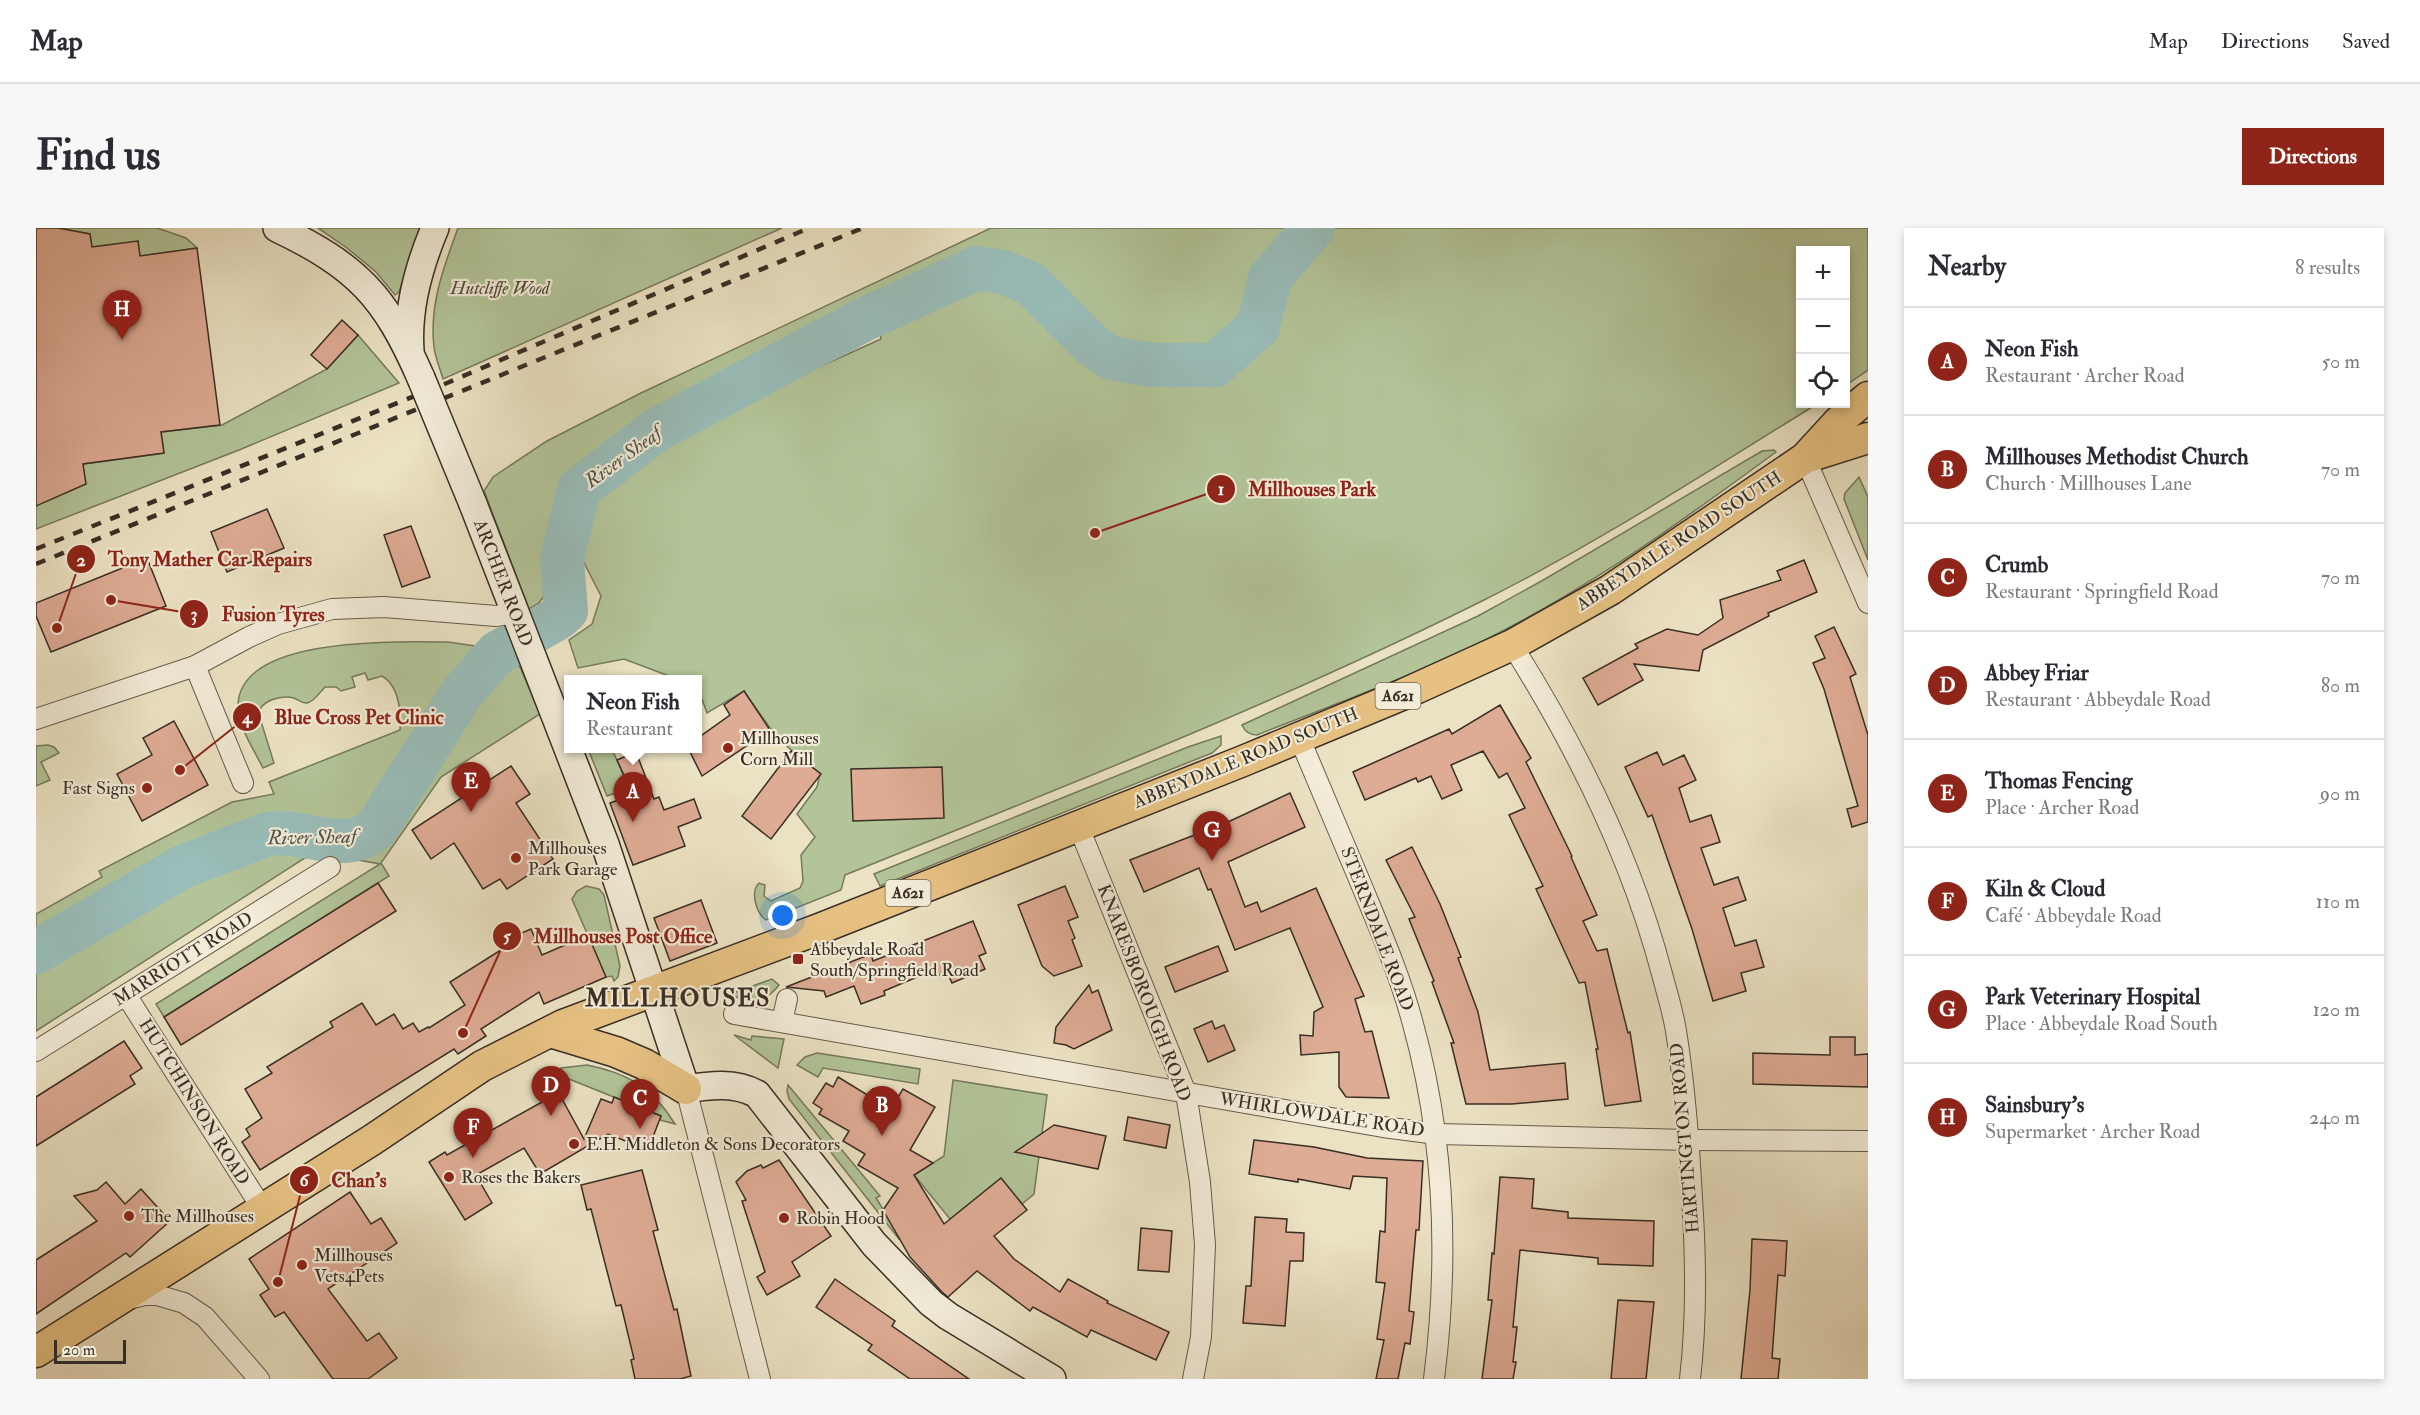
<!DOCTYPE html>
<meta charset="utf-8">
<style>
:root{--surface:#fff;--page:#f7f7f7;--text:#2b2b33;--muted:#7c7c81;--line:#e1e1e2;--accent:#8f2418}
body{margin:0;font-family:"IM FELL Double Pica",serif;background:var(--page);color:var(--text)}
.controls{position:absolute;right:18px;top:18px;display:grid;overflow:hidden;border-radius:0px;box-shadow:0 3px 9px #0003}
.controls button{width:54px;height:54px;display:grid;place-items:center;padding:0;border:0;border-bottom:2px solid var(--line);background:var(--surface);color:var(--text);font:30px sans-serif}
.scale{position:absolute;left:18px;bottom:15px;width:72px;box-sizing:border-box;padding-left:6px;border:3px solid #382e25;border-top:0;font-size:16px;line-height:21px;white-space:nowrap;color:#382e25;-webkit-text-stroke:4px #f2ecd8;paint-order:stroke}
.you{position:absolute;left:747px;top:688px;width:21px;height:21px;margin:-15px;border:4px solid #fff;border-radius:50%;background:#1a73e8;box-shadow:0 0 0 9px #1a73e833}
.badge{display:grid;place-items:center;width:39px;height:39px;border-radius:50%;background:var(--accent);color:#fff;font-size:20px;font-weight:700}
.pin{position:absolute;translate:-50% -50px;filter:drop-shadow(0 2px 3px #0008)}
.pin::after{content:'';position:absolute;top:32px;width:21px;height:18px;background:inherit;clip-path:polygon(0 0,100% 0,50% 100%)}
.popup{position:absolute;left:528px;top:447px;width:138px;height:78px;box-sizing:border-box;display:grid;place-content:center;border-radius:0px;background:var(--surface);filter:drop-shadow(0 2px 4px #0005);font-size:20px;white-space:nowrap;color:var(--muted)}
.popup b{font-size:22px;color:var(--text)}
.popup::after{content:'';position:absolute;left:50%;top:100%;margin-left:-12px;border:12px solid transparent;border-top-color:var(--surface)}
.list{margin:0;padding:0;list-style:none}
h2{display:flex;justify-content:space-between;align-items:center;height:78px;margin:0;padding:0 24px;font-size:26px}
h2 small{font-size:20px;font-weight:400;color:var(--muted)}
.list li{display:grid;grid-template-columns:39px 1fr auto;gap:18px;align-items:center;box-sizing:border-box;height:108px;padding:0 24px;border-top:2px solid var(--line)}
.list b{display:block;font-size:22px;white-space:nowrap}
.list p{margin:0;font-size:20px;white-space:nowrap;color:var(--muted)}
.list em{font-size:20px;font-style:normal;color:var(--muted)}
.icon{flex:none;width:33px;height:33px;fill:none;stroke:currentColor;stroke-width:2;stroke-linecap:round;stroke-linejoin:round}
.map{position:relative;flex:none;width:1832px;height:1151px;overflow:hidden;border-radius:0px}
header{display:flex;align-items:center;gap:36px;box-sizing:border-box;height:84px;padding:0 30px;background:var(--surface);border-bottom:2px solid var(--line)}
header strong{font-size:28px}
nav{display:flex;gap:33px;margin-inline-start:auto;font-size:21px}
.intro{display:flex;align-items:center;justify-content:space-between;box-sizing:border-box;height:144px;padding:0 36px}
h1{margin:0;font-size:42px}
.button{padding:15px 27px;border-radius:0px;background:var(--accent);color:#fff;font-size:21px;font-weight:700}
main{display:flex;gap:36px;padding:0 36px}
aside{flex:1;background:var(--surface);border-radius:0px;box-shadow:0 3px 9px #0003}
.map>svg:first-child{display:block}
</style>
<header>
<strong>Map</strong>
<nav><a>Map</a><a>Directions</a><a>Saved</a></nav>
</header>
<div class="intro"><h1>Find us</h1><a class="button">Directions</a></div>
<main>
<div class="map">
<svg width="1832" height="1151" viewBox="0 0 1832 1151">
<rect width="100%" height="100%" fill="#ebe2c3"/>
<filter id="stains"><feTurbulence type="fractalNoise" baseFrequency=".00333" numOctaves="4"/><feColorMatrix values="0 0 0 0 .2 0 0 0 0 .09 0 0 0 0 .02 0 0 0 .5 -.17"/></filter>
<radialGradient id="worn" r=".72"><stop offset=".6" stop-color="#630" stop-opacity="0"/><stop offset="1" stop-color="#630" stop-opacity=".3"/></radialGradient>
<g fill="#b2c498" stroke="#75795e" stroke-width="1.5">
<polygon points="22,0 121,0 150,10 161,20 104,28 102,13 56,19 54,6"/>
<polygon points="282,0 384,0 363,64 359,67 340,44 311,20"/>
<path d="M 422,0 L 746,0 L 407,151 C 404,140 399,129 398,119 C 393,77 408,38 422,0 Z"/>
<path d="M 955,0 L 1832,0 L 1832,142 L 1810,157 L 1810,22 L 1764,22 L 1764,176 L 1781,176 L 1773,181 C 1666,247 1560,316 1448,372 C 1240,476 1024,560 809,647 L 805,662 L 730,692 C 720,685 714,664 723,655 L 729,657 L 728,668 L 735,673 L 764,660 L 767,653 L 765,627 L 779,609 L 761,586 L 781,559 L 784,546 L 741,510 L 708,463 L 671,485 L 662,460 L 662,452 L 641,451 L 588,431 L 542,440 L 533,412 L 556,396 L 565,368 L 544,327 L 560,270 L 567,261 L 633,216 L 750,154 L 845,111 L 840,79 L 617,190 L 534,253 L 529,262 L 514,323 L 513,361 L 503,375 L 493,381 L 448,263 L 457,249 L 511,213 L 605,165 Z"/>
<polygon points="322,107 363,155 203,222 0,301 0,278 47,236 128,225 125,204 186,197 291,141"/>
<path d="M 1738,222 L 1740,224 C 1638,299 1538,371 1422,425 C 1357,456 1288,480 1221,507 C 1214,507 1209,504 1206,497 L 1442,388 L 1509,351 L 1726,223 Z"/>
<polygon points="1823,249 1832,269 1832,332 1808,271 1809,265"/>
<path d="M 412,414 L 460,421 L 484,439 L 504,486 L 405,549 L 345,635 L 353,648 L 128,789 L 120,776 L 344,636 L 278,624 L 0,803 L 0,686 L 66,649 L 63,643 L 196,574 L 238,566 L 233,554 L 364,502 C 365,484 363,458 346,448 L 332,452 L 329,445 L 316,449 L 319,459 L 305,463 L 300,459 L 289,459 C 284,464 278,474 271,475 C 266,476 263,472 258,470 C 246,467 223,472 223,487 L 238,535 L 227,540 C 218,522 201,497 202,476 C 206,407 364,414 412,414 Z"/>
<polygon points="1185,508 1185,517 1176,525 844,658 838,646 1152,519"/>
<polygon points="12,517 18,519 23,525 5,534 14,552 0,558 0,518"/>
<polygon points="552,521 576,521 593,560 571,568"/>
<polygon points="550,658 563,661 568,667 584,738 582,749 578,753 576,748 570,749 536,671 541,663"/>
<path d="M 736,751 L 743,757 C 728,777 713,773 692,767 Z"/>
<polygon points="698,807 715,812 716,808 748,811 742,840"/>
<polygon points="781,825 884,841 882,856 787,840 782,849 761,837 769,829"/>
<path d="M 551,837 C 592,845 617,860 639,896 L 624,892 L 625,888 L 523,847 L 525,840 Z"/>
<polygon points="917,852 1011,867 998,966 986,976 965,950 914,991 878,947 908,928"/>
<polygon points="752,857 844,968 840,970 865,1010 863,1011 753,871 751,863"/>
</g>
<g fill="none" stroke-linecap="round" stroke-linejoin="round">
<path stroke="#99bdb9" stroke-width="44" d="M 0,724 L 146,639 L 232,606 C 267,600 309,628 340,601 L 426,465 L 461,425 L 522,390 L 530,383 L 526,331 L 543,261 L 622,201 L 827,92 L 941,40 L 967,44 L 995,56 L 1054,115 L 1075,130 L 1115,137 L 1179,137 L 1222,99 L 1234,50 L 1277,0"/>
</g>
<g fill="#deab94" stroke="#382e25" stroke-width="1.5">
<polygon points="0,0 22,0 54,6 56,19 102,13 104,28 161,20 184,197 125,204 128,225 47,236 50,256 0,278"/>
<polygon points="306,92 322,107 291,141 275,127"/>
<polygon points="231,281 248,320 191,344 175,304"/>
<polygon points="375,298 394,349 366,359 348,307"/>
<polygon points="111,330 130,378 15,424 0,388 0,375"/>
<polygon points="1768,332 1781,364 1732,385 1733,388 1667,422 1663,443 1598,436 1607,452 1562,477 1547,450 1602,420 1599,416 1631,401 1662,407 1687,390 1684,372 1745,352 1741,343"/>
<polygon points="1798,399 1820,446 1814,449 1832,507 1832,594 1816,599 1811,581 1822,578 1788,461 1777,435 1789,430 1779,408"/>
<polygon points="708,463 734,502 666,548 652,520 662,520 662,510 694,487 688,477"/>
<polygon points="1464,477 1495,530 1490,534 1536,628 1535,629 1561,687 1547,693 1561,723 1571,721 1592,805 1594,804 1605,873 1569,878 1560,821 1562,821 1549,754 1543,755 1500,661 1507,658 1473,587 1489,580 1471,545 1463,550 1447,523 1415,537 1426,562 1406,571 1395,548 1382,554 1380,550 1329,572 1317,544 1413,501 1416,506"/>
<polygon points="138,493 172,557 106,593 81,546 116,527 107,510"/>
<polygon points="755,523 785,546 735,611 706,588"/>
<polygon points="600,524 618,571 623,569 628,582 658,571 665,590 642,599 649,618 597,637 574,575 597,567 581,532"/>
<polygon points="1621,524 1627,537 1648,527 1660,552 1643,560 1654,594 1675,587 1684,614 1665,620 1678,657 1702,649 1710,672 1687,680 1699,718 1720,712 1728,739 1705,745 1710,763 1677,773 1656,701 1616,587 1612,589 1589,539"/>
<polygon points="475,538 494,566 480,575 517,631 471,661 464,651 447,661 418,615 395,631 376,602"/>
<polygon points="906,539 908,590 817,593 815,541"/>
<polygon points="1254,565 1269,599 1192,634 1209,679 1221,674 1225,684 1280,660 1328,768 1319,771 1329,804 1336,803 1353,870 1310,869 1303,859 1303,824 1265,827 1264,807 1277,808 1278,784 1287,779 1254,700 1199,722 1175,661 1172,662 1163,640 1108,664 1094,632 1192,594"/>
<polygon points="1376,619 1404,676 1425,729 1422,730 1442,784 1454,842 1529,835 1532,871 1476,876 1430,876 1415,815 1418,815 1396,754 1398,753 1373,691 1379,689 1350,632"/>
<polygon points="342,655 360,683 145,817 128,789"/>
<polygon points="1029,658 1042,689 1032,693 1039,710 1036,712 1046,738 1018,748 1006,738 982,677"/>
<polygon points="665,672 681,715 634,733 618,690"/>
<polygon points="937,693 950,725 943,728 949,741 916,755 911,744 902,748 900,741 848,763 849,767 825,776 818,758 790,769 788,763 750,759 835,726 837,733"/>
<polygon points="495,701 506,727 552,707 570,749 508,776 503,764 445,801 450,808 422,826 418,821 224,942 206,914 214,908 210,901 226,890 209,861 236,845 231,839 297,799 294,794 326,775 340,797 358,786 367,801 377,795 383,804 392,799 393,800 429,777 414,754 476,715 474,710"/>
<polygon points="1182,718 1192,743 1139,764 1129,739"/>
<polygon points="1053,757 1056,765 1062,762 1076,802 1038,821 1030,817 1018,815 1020,799"/>
<polygon points="1176,793 1179,801 1188,797 1199,822 1172,834 1158,801"/>
<polygon points="1794,809 1819,809 1819,827 1832,826 1832,859 1717,856 1717,825 1794,827"/>
<polygon points="88,813 106,840 94,848 99,856 0,918 0,869"/>
<polygon points="802,849 833,868 837,861 859,874 867,861 899,879 874,922 897,935 878,947 908,996 965,950 991,982 958,1008 978,1031 1024,1064 1032,1051 1072,1073 1071,1075 1133,1104 1120,1132 1055,1102 1051,1109 997,1079 994,1083 941,1043 912,1069 906,1064 874,1029 847,982 862,960 822,937 829,926 807,913 813,903 783,886 786,881 777,875 790,855 797,859"/>
<polygon points="515,869 518,875 526,871 548,911 565,871 576,875 578,869 625,888 612,922 572,906 504,946 488,920 440,947 456,975 429,992 393,934 409,924 411,927"/>
<polygon points="1092,889 1134,897 1130,920 1088,912"/>
<polygon points="1018,897 1070,908 1062,941 979,924"/>
<polygon points="1218,912 1278,919 1331,930 1387,933 1383,1002 1380,1002 1373,1083 1378,1084 1374,1116 1369,1115 1362,1151 1340,1151 1348,1112 1341,1111 1349,1055 1340,1054 1344,1003 1349,1004 1351,950 1317,948 1314,961 1262,951 1262,954 1213,946"/>
<polygon points="743,932 795,1008 756,1034 764,1048 731,1067 721,1049 729,1044 706,973 710,972 700,954 711,943 725,937 727,940"/>
<polygon points="606,942 622,1002 617,1003 638,1082 641,1081 655,1148 644,1151 599,1151 595,1132 598,1131 585,1077 580,1078 555,981 551,982 545,957"/>
<polygon points="1464,949 1498,951 1496,980 1532,984 1532,990 1618,993 1617,1038 1562,1036 1562,1030 1484,1022 1477,1099 1481,1099 1477,1134 1480,1134 1477,1151 1446,1151 1456,1072 1452,1072 1456,1025 1458,1026"/>
<polygon points="70,954 89,976 105,961 134,993 94,1029 90,1025 0,1086 0,1032 61,993 38,968 61,962"/>
<polygon points="314,964 335,996 345,990 361,1015 292,1061 331,1113 343,1105 361,1130 332,1151 297,1151 248,1084 239,1089 224,1067 233,1061 213,1031"/>
<polygon points="1219,989 1251,991 1250,1004 1268,1005 1267,1033 1254,1033 1249,1098 1207,1095 1210,1058 1215,1058"/>
<polygon points="1105,1000 1136,1003 1133,1044 1102,1042"/>
<polygon points="1716,1011 1751,1013 1749,1048 1742,1047 1736,1130 1744,1131 1742,1151 1705,1151 1714,1062"/>
<polygon points="799,1051 859,1093 856,1098 933,1151 874,1151 832,1122 836,1117 780,1079"/>
<polygon points="1582,1072 1618,1074 1610,1151 1575,1151"/>
</g>
<g fill="none" stroke-linecap="round" stroke-linejoin="round">
<defs>
<g id="street">
<polyline points="1769,230 1832,375"/>
<path d="M 1476,417 C 1541,520 1595,628 1626,746 C 1631,765 1637,784 1640,803 C 1649,858 1653,914 1656,970 C 1660,1030 1661,1091 1654,1151"/>
<polyline points="159,438 207,555"/>
<polyline points="0,491 159,438 213,409 242,396 296,381 348,379 460,388 479,385"/>
<path d="M 1263,509 C 1284,558 1304,607 1325,656 C 1344,702 1364,747 1377,796 C 1409,912 1413,1032 1398,1151"/>
<polyline points="1042,597 1150,865 1164,954 1169,1017 1165,1109 1157,1151"/>
<polyline points="90,767 226,980"/>
<polyline points="698,786 1347,899 1401,906 1653,912 1832,913"/>
<polyline points="746,794 751,771"/>
<polyline points="0,823 294,639"/>
<polyline points="650,861 724,1151"/>
<polyline points="92,1071 109,1067 121,1067 148,1075 169,1089 223,1151"/>
</g>
<g id="secondary">
<path d="M 241,0 C 322,39 349,68 385,150"/>
<path d="M 374,122 C 371,80 383,38 399,0"/>
<path d="M 437,276 L 569,616 L 650,861 C 675,857 699,854 721,866 L 838,1016 L 895,1075 L 912,1088 L 1016,1151"/>
</g>
<g id="primary">
<polyline points="1772,229 1832,210"/>
<polyline points="514,804 580,824 608,836 650,861"/>
<polyline points="0,1124 336,912 446,838 527,797 783,701 1207,533 1368,466 1476,417 1574,362 1769,230 1803,193 1832,169"/>
</g>
</defs>
<use href="#street" stroke="#655b4c" stroke-width="22"/>
<use href="#secondary" stroke="#382e25" stroke-width="30"/>
<use href="#primary" stroke="#382e25" stroke-width="33"/>
<use href="#street" stroke="#f2ecd8" stroke-width="20"/>
<use href="#secondary" stroke="#f2ecd8" stroke-width="27"/>
<use href="#primary" stroke="#e6c182" stroke-width="30"/>
<g stroke="#382e25" stroke-width="4.5" stroke-dasharray="10 10" stroke-linecap="butt">
<polyline points="0,321 411,155 773,0"/>
<polyline points="0,336 827,0"/>
</g>
<defs>
<polyline id="secondary-bridge" points="385,150 437,276"/>
</defs>
<use href="#secondary-bridge" stroke="#382e25" stroke-width="30" stroke-linecap="butt"/>
<use href="#secondary-bridge" stroke="#f2ecd8" stroke-width="27"/>
</g>
<g fill="#8f2418" stroke="#f2ecd8" stroke-width="2">
<circle cx="692" cy="520" r="6"/>
<circle cx="111" cy="560" r="6"/>
<circle cx="480" cy="630" r="6"/>
<rect x="756" y="725" width="12" height="12" rx="3"/>
<circle cx="538" cy="916" r="6"/>
<circle cx="413" cy="949" r="6"/>
<circle cx="93" cy="988" r="6"/>
<circle cx="748" cy="990" r="6"/>
<circle cx="266" cy="1037" r="6"/>
</g>
<g text-anchor="middle" dominant-baseline="central" stroke-width="4.5" stroke-linejoin="round" paint-order="stroke">
<g fill="#f2ecd8" stroke="#70675b" stroke-width="1.5">
<rect x="1339.5" y="455" width="45" height="26" rx="4.5"/>
<rect x="849.5" y="652" width="45" height="26" rx="4.5"/>
</g>
<g font-size="16" font-weight="bold" fill="#382e25">
<text x="1362" y="468">A621</text>
<text x="872" y="665">A621</text>
</g>
<g font-size="18" font-style="italic" fill="#504c3c" stroke="#f2ecd8">
<text x="464" y="60">Hutcliffe Wood</text>
</g>
<g font-size="18" fill="#382e25" stroke="#f2ecd8">
<text transform="translate(1643 313) rotate(-33)">ABBEYDALE ROAD SOUTH</text>
<text transform="translate(467 355) rotate(69)">ARCHER ROAD</text>
<text transform="translate(1210 530) rotate(-22)">ABBEYDALE ROAD SOUTH</text>
<text transform="translate(1341 701) rotate(69)">STERNDALE ROAD</text>
<text transform="translate(147 731) rotate(-32)">MARRIOTT ROAD</text>
<text transform="translate(1108 765) rotate(69)">KNARESBOROUGH ROAD</text>
<text transform="translate(158 874) rotate(58)">HUTCHINSON ROAD</text>
<text transform="translate(1286 887) rotate(9)">WHIRLOWDALE ROAD</text>
<text transform="translate(1649 910) rotate(-95)">HARTINGTON ROAD</text>
</g>
<g font-size="18" fill="#382e25" stroke="#f2ecd8" text-anchor="start">
<text x="704" y="510">Millhouses<tspan x="704" dy="21">Corn Mill</tspan></text>
<text x="99" y="560" text-anchor="end">Fast Signs</text>
<text x="492" y="620">Millhouses<tspan x="492" dy="21">Park Garage</tspan></text>
<text x="774" y="721">Abbeydale Road<tspan x="774" dy="21">South/Springfield Road</tspan></text>
<text x="550" y="916">E.H. Middleton &amp; Sons Decorators</text>
<text x="425" y="949">Roses the Bakers</text>
<text x="105" y="988">The Millhouses</text>
<text x="760" y="990">Robin Hood</text>
<text x="278" y="1027">Millhouses<tspan x="278" dy="21">Vets4Pets</tspan></text>
</g>
<g font-size="20" font-style="italic" fill="#50524a" stroke="#f2ecd8">
<text transform="translate(587 229) rotate(-36)">River Sheaf</text>
<text transform="translate(276 609) rotate(-1)">River Sheaf</text>
</g>
<g font-size="24" font-weight="bold" letter-spacing="1.5" fill="#382e25" stroke="#f2ecd8">
<text x="642" y="770">MILLHOUSES</text>
</g>
</g>
<path fill="none" stroke="#8f2418" stroke-width="2" d="M1059 305L1185 261M21 400L45 331M75 372L158 386M144 542L211 489M427 805L471 708M242 1054L268 952"/>
<g fill="#8f2418" stroke="#f2ecd8" stroke-width="2">
<circle cx="1059" cy="305" r="6"/>
<circle cx="21" cy="400" r="6"/>
<circle cx="75" cy="372" r="6"/>
<circle cx="144" cy="542" r="6"/>
<circle cx="427" cy="805" r="6"/>
<circle cx="242" cy="1054" r="6"/>
<circle cx="1185" cy="261" r="15"/>
<circle cx="45" cy="331" r="15"/>
<circle cx="158" cy="386" r="15"/>
<circle cx="211" cy="489" r="15"/>
<circle cx="471" cy="708" r="15"/>
<circle cx="268" cy="952" r="15"/>
</g>
<g font-size="18" text-anchor="middle" font-weight="bold" fill="#fff">
<text x="1185" y="267">1</text>
<text x="45" y="338">2</text>
<text x="158" y="392">3</text>
<text x="211" y="495">4</text>
<text x="471" y="714">5</text>
<text x="268" y="958">6</text>
</g>
<g font-size="20" text-anchor="middle" font-weight="bold" fill="#8f2418" stroke="#f2ecd8" stroke-width="4.5" stroke-linejoin="round" paint-order="stroke">
<text x="1276" y="268">Millhouses Park</text>
<text x="174" y="338">Tony Mather Car Repairs</text>
<text x="237" y="393">Fusion Tyres</text>
<text x="323" y="496">Blue Cross Pet Clinic</text>
<text x="587" y="715">Millhouses Post Office</text>
<text x="323" y="959">Chan's</text>
</g>
<rect width="100%" height="100%" filter="url(#stains)"/>
<rect width="100%" height="100%" fill="url(#worn)"/>
</svg>
<div class="controls">
<button>+</button>
<button>−</button>
<button><svg class="icon" aria-label="locate" viewBox="0 0 24 24"><circle cx="12" cy="12" r="6"/><path d="M12 2v4M12 18v4M2 12h4M18 12h4"/></svg></button>
</div>
<div class="scale">20 m</div>
<div class="you"></div>
<div class="pin badge" style="left:597px;top:594px">A</div>
<div class="popup"><b>Neon Fish</b>Restaurant</div>
<div class="pin badge" style="left:846px;top:908px">B</div>
<div class="pin badge" style="left:604px;top:901px">C</div>
<div class="pin badge" style="left:515px;top:888px">D</div>
<div class="pin badge" style="left:435px;top:584px">E</div>
<div class="pin badge" style="left:437px;top:930px">F</div>
<div class="pin badge" style="left:1176px;top:633px">G</div>
<div class="pin badge" style="left:86px;top:112px">H</div>
</div>
<aside>
<h2>Nearby<small>8 results</small></h2>
<ul class="list">
<li><span class="badge">A</span><div><b>Neon Fish</b><p>Restaurant · Archer Road</p></div><em>50 m</em></li>
<li><span class="badge">B</span><div><b>Millhouses Methodist Church</b><p>Church · Millhouses Lane</p></div><em>70 m</em></li>
<li><span class="badge">C</span><div><b>Crumb</b><p>Restaurant · Springfield Road</p></div><em>70 m</em></li>
<li><span class="badge">D</span><div><b>Abbey Friar</b><p>Restaurant · Abbeydale Road</p></div><em>80 m</em></li>
<li><span class="badge">E</span><div><b>Thomas Fencing</b><p>Place · Archer Road</p></div><em>90 m</em></li>
<li><span class="badge">F</span><div><b>Kiln &amp; Cloud</b><p>Café · Abbeydale Road</p></div><em>110 m</em></li>
<li><span class="badge">G</span><div><b>Park Veterinary Hospital</b><p>Place · Abbeydale Road South</p></div><em>120 m</em></li>
<li><span class="badge">H</span><div><b>Sainsbury's</b><p>Supermarket · Archer Road</p></div><em>240 m</em></li>
</ul>
</aside>
</main>
